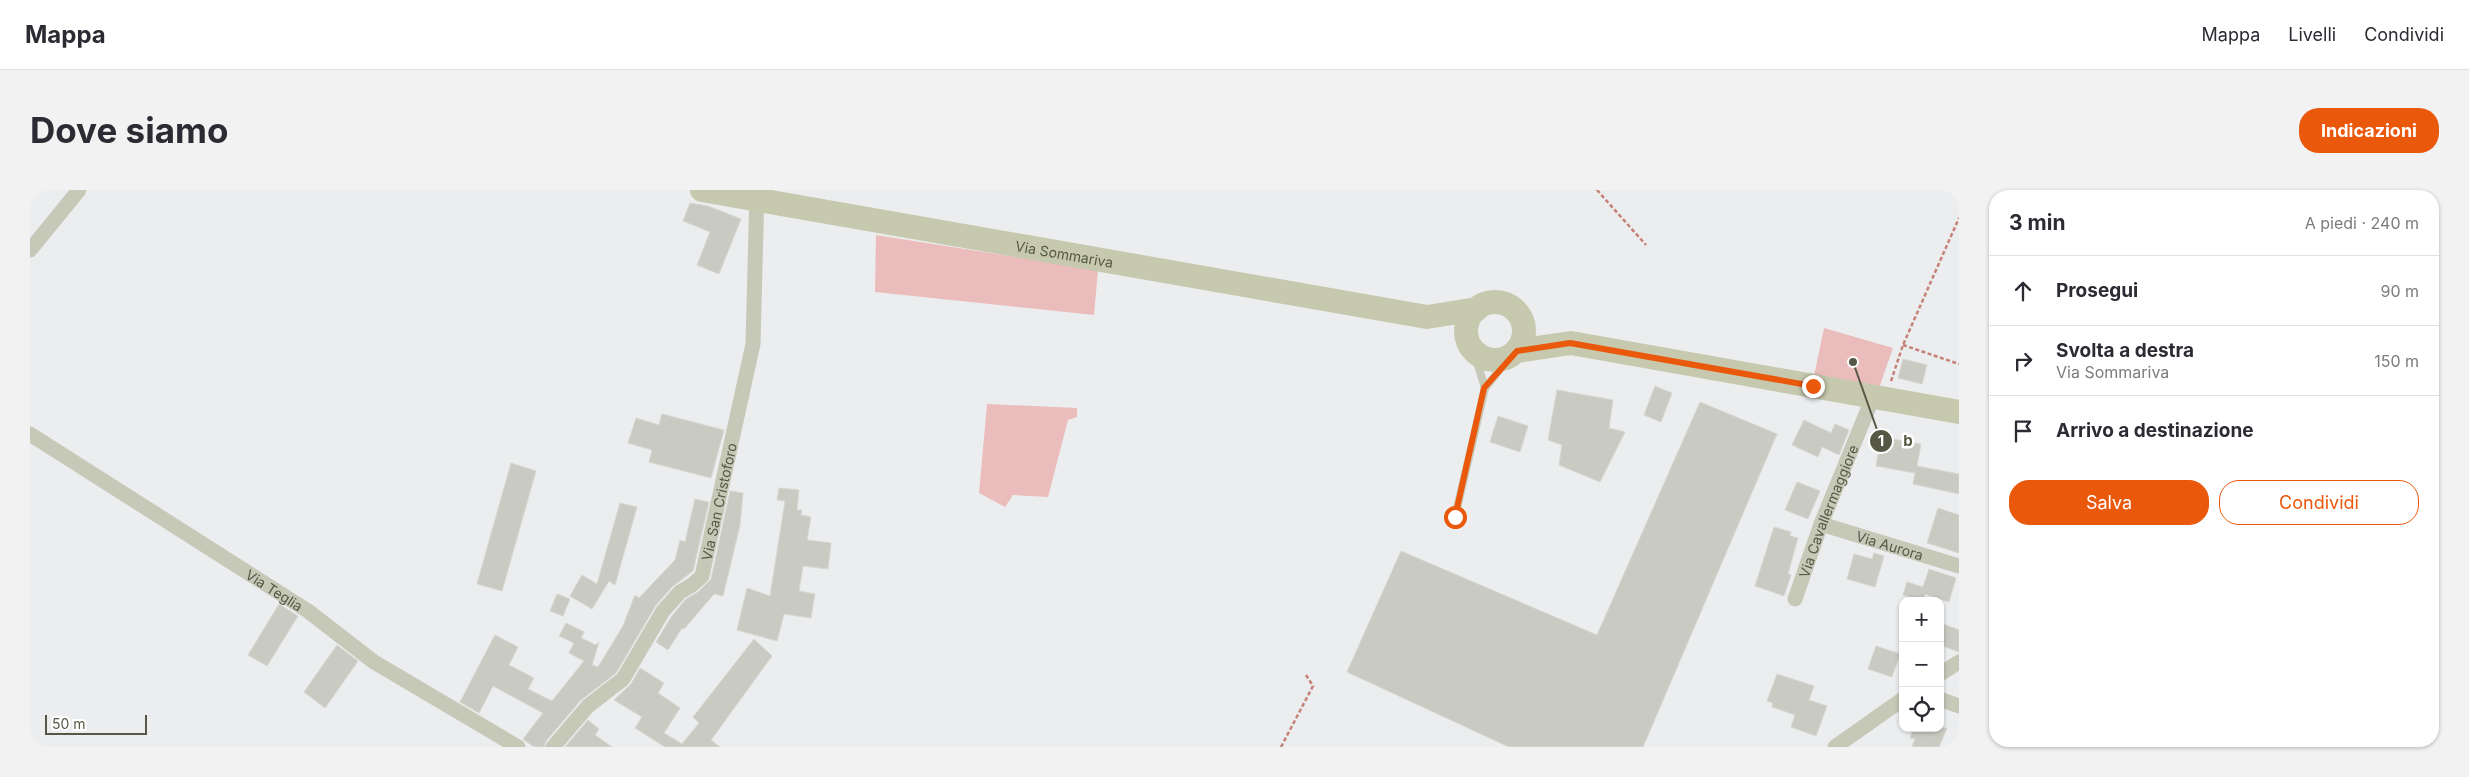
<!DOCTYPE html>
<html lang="it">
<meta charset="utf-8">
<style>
:root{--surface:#fff;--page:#f2f2f3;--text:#2b2b33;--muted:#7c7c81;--line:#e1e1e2;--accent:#ea580c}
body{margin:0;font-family:Inter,sans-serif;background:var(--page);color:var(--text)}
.controls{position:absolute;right:15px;bottom:15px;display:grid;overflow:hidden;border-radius:10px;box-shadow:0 1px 4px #0004}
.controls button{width:45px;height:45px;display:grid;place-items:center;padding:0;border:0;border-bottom:1px solid var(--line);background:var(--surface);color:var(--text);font:25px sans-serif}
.scale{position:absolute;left:15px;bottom:12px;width:102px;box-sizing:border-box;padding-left:5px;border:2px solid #565845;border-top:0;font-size:14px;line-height:18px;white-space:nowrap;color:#565845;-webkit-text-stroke:4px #fff;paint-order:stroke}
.stop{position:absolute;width:15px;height:15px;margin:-11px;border:4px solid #ea580c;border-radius:50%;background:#fff}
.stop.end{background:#ea580c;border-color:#fff;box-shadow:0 1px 5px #0008}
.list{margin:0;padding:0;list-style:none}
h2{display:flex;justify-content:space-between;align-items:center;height:65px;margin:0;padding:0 20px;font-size:21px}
h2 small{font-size:16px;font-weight:400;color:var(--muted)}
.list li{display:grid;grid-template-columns:32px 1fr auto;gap:15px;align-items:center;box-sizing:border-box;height:70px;padding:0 20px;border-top:1px solid var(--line)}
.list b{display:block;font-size:19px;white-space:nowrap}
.list p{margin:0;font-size:16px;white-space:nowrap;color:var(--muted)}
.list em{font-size:16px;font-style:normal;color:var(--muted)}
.actions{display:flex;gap:10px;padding:15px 20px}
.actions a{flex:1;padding:11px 0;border:1px solid var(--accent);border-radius:20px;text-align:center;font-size:18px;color:var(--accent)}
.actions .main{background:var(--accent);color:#fff}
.icon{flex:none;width:28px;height:28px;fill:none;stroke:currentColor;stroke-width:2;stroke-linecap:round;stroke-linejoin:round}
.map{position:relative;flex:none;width:1929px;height:557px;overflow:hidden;border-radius:20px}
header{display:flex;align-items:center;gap:30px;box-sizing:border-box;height:70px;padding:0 25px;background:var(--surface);border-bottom:1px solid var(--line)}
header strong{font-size:24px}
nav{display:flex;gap:28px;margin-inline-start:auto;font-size:18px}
.intro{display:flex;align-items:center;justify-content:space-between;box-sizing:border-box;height:120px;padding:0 30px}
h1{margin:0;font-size:35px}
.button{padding:12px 22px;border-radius:20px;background:var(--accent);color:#fff;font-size:18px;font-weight:700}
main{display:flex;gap:30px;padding:0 30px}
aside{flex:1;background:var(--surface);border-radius:20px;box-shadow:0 1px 4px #0004}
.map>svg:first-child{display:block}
</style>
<header>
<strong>Mappa</strong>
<nav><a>Mappa</a><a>Livelli</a><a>Condividi</a></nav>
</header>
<div class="intro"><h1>Dove siamo</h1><a class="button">Indicazioni</a></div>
<main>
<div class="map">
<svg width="1929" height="557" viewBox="0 0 1929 557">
<rect width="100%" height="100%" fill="#ecedee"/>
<g fill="#ebbcbc">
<polygon points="846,45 1068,80 1064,125 845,102"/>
<polygon points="1794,138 1863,158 1849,198 1784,186"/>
<polygon points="957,214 1047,218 1047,227 1038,230 1018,307 983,305 975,317 949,303"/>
</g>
<g fill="#c9cbc3" stroke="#d5d7d0">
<polygon points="660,13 678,16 711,29 689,84 667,75 680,42 653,31"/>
<polygon points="1873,169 1897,175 1892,194 1868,188"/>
<polygon points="1625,196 1642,203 1631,232 1614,225"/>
<polygon points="1527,200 1583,210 1579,238 1595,242 1570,292 1529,275 1532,255 1518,250"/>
<polygon points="1670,212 1747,244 1613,557 1479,557 1317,482 1371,361 1567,445"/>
<polygon points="632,224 694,240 681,288 619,272 622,260 598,253 606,228 629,235"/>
<polygon points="1468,226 1498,236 1490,262 1460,252"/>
<polygon points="1774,230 1801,243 1805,234 1819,240 1809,265 1792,257 1788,267 1762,255"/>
<polygon points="1851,247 1891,254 1887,276 1929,284 1929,304 1883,294 1885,283 1846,276"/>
<polygon points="481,273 506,281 472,401 447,394"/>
<polygon points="1767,292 1790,301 1778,329 1755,320"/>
<polygon points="749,298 769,300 767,320 772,320 771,325 781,327 777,350 801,353 798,379 773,376 769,401 785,404 781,428 754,424 747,451 707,440 717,398 740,406 755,311 747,310"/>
<polygon points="700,301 713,303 710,335 693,406 684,404 654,439 652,438 638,460 626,452 641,427 656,409 668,402 681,389"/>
<polygon points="665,309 679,312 663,381 643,396 626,415 586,483 551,510 516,551 514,557 504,557 493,549 513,523 463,496 449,523 430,512 465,445 488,457 479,475 504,488 498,499 522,511 554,471 539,463 544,453 529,446 536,433 554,442 551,448 566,455 569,452 562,475 568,477 593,436 605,405 609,408 645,370 650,350 655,352"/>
<polygon points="590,313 607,317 585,395 579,391 562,419 540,406 552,385 567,394"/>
<polygon points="1908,318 1929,325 1929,363 1897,353"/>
<polygon points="1744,337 1761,342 1760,346 1768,348 1758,384 1761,385 1754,406 1725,396"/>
<polygon points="1844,363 1854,366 1845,397 1817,389 1824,364 1842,369"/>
<polygon points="1899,379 1926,388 1919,412 1895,404 1893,411 1873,405 1877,392 1893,397"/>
<polygon points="527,404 540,409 533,426 520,421"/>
<polygon points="249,414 268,426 237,476 218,465"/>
<polygon points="1913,434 1929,440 1929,462 1910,455"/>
<polygon points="724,449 742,466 681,550 690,557 635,557 605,538 612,527 584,510 601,494 610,478 634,493 628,503 650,518 634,543 652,554 669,533 663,527"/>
<polygon points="307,455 328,471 295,518 274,502"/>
<polygon points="1846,456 1870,464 1862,487 1838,479"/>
<polygon points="1747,484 1784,496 1779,510 1797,516 1786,546 1761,537 1765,525 1742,517 1743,513 1737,511"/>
<polygon points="558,530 569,539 565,545 582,557 535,557"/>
<polygon points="1884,538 1917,538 1909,557 1882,557 1885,549 1880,548"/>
</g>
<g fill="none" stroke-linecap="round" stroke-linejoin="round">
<g stroke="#c68176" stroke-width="2.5" stroke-dasharray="4 2.5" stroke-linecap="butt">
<polyline points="1567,0 1616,55"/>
<polyline points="1873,155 1929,174"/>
<polyline points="1861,191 1873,155 1929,28"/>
<polyline points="1251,557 1283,496 1276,485"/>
</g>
<g stroke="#c6c8b8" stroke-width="8">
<polyline points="1444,162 1455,198"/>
<polyline points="1425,327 1455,198 1480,167"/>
</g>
<g stroke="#c6c8b8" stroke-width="15">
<polyline points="0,60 49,0"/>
<path id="s1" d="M 0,244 L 278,421 L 344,472 L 488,557"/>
<path id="s2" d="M 1791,334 L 1929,376"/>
<path id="s3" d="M 1765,409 L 1791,334 L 1843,207"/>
<polyline points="1910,484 1929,472"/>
<polyline points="1910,509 1929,516"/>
<path id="s4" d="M 523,557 L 558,516 L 593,489 L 633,421 L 650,402 L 662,395 L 672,386 L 723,154 L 727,1"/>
<polyline points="1805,557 1873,509"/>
</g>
<g stroke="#c6c9ad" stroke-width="24">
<path id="s5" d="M 672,0 L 1397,127 L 1447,119"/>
<circle cx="1465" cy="141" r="29"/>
<polyline points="1487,161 1541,153 1929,222"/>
</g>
</g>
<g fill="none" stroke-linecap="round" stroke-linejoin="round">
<polyline stroke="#ea580c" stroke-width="6" points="1425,327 1454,198 1487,161 1540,153 1783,196"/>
</g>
<g text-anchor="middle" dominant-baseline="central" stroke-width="5" stroke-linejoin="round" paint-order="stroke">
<g font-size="14" fill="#565845" stroke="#fff">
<text stroke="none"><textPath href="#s5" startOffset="368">Via Sommariva</textPath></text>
<text stroke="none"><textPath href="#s4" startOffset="306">Via San Cristoforo</textPath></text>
<text stroke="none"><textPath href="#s3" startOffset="94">Via Cavallermaggiore</textPath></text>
<text stroke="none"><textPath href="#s2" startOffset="72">Via Aurora</textPath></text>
<text stroke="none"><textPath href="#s1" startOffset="290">Via Teglia</textPath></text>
</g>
</g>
<path fill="none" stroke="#565845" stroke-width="2" d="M1823 172L1851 251"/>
<g fill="#565845" stroke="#fff" stroke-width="2">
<circle cx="1823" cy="172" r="5"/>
<circle cx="1851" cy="251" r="12"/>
</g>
<g font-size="15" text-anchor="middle" font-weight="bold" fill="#fff">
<text x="1851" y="256">1</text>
</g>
<g font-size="15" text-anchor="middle" font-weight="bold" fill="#565845" stroke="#fff" stroke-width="5" stroke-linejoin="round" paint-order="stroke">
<text x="1878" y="256">b</text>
</g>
</svg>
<div class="controls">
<button>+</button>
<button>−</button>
<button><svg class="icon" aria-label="locate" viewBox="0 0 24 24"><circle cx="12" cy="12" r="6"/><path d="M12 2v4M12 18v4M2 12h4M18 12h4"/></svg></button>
</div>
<div class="scale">50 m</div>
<div class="stop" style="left:1425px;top:327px"></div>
<div class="stop end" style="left:1783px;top:196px"></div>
</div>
<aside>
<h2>3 min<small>A piedi · 240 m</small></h2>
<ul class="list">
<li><svg class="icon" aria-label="ahead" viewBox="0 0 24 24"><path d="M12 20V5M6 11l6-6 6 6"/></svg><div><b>Prosegui</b></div><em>90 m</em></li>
<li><svg class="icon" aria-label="right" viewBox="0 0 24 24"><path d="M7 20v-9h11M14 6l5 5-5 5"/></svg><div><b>Svolta a destra</b><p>Via Sommariva</p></div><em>150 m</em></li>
<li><svg class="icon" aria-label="arrive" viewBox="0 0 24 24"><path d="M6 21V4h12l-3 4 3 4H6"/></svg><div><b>Arrivo a destinazione</b></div></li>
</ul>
<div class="actions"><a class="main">Salva</a><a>Condividi</a></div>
</aside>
</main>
